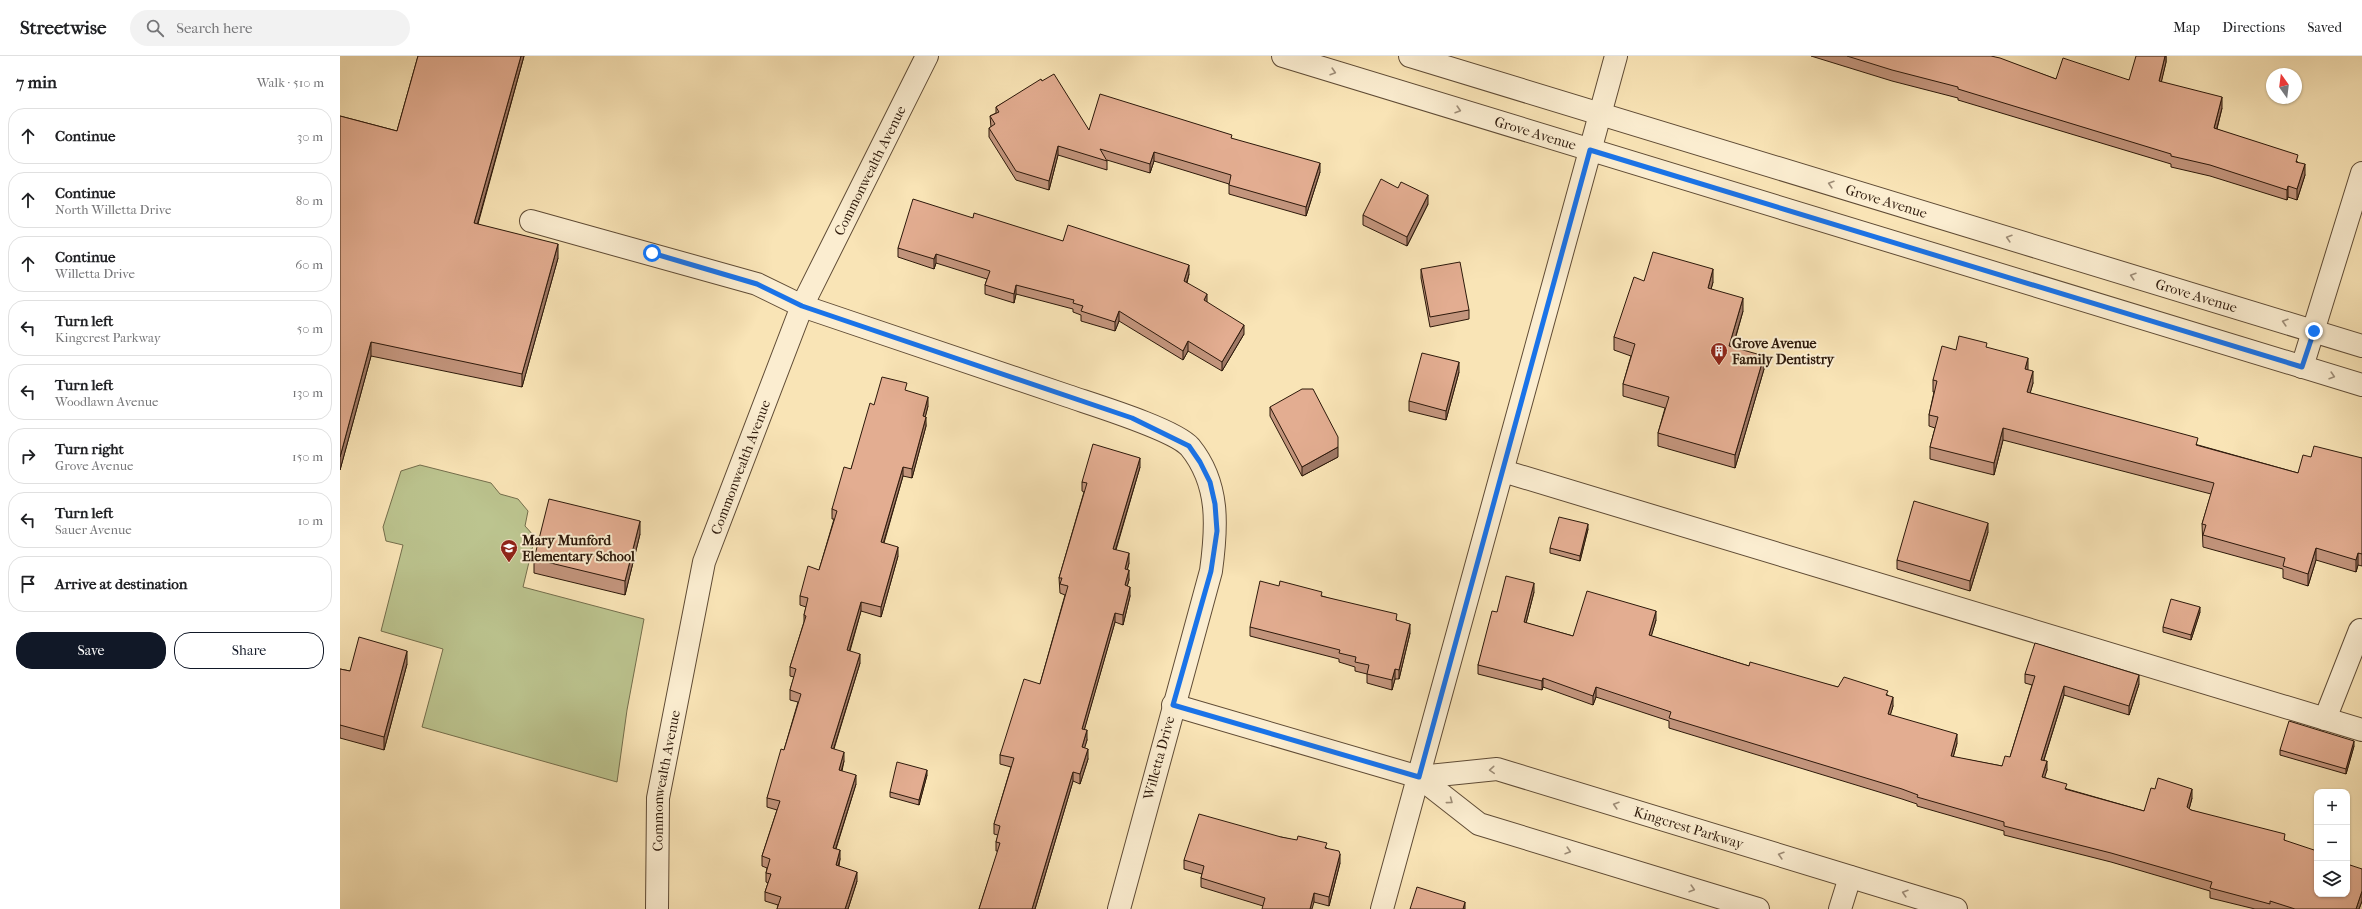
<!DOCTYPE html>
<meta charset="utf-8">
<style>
:root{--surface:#fff;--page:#f2f2f2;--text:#202124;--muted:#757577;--line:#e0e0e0;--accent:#111827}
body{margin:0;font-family:"IM FELL French Canon",serif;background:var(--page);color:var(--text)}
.controls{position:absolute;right:12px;bottom:12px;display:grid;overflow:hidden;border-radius:8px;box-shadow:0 1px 3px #0004}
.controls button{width:36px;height:36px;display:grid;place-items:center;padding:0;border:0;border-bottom:1px solid var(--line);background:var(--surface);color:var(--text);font:20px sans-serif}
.compass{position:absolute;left:1926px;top:12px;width:36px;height:36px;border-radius:50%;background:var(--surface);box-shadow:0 1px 3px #0004;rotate:346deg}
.stop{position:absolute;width:12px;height:12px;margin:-9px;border:3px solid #1a73e8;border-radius:50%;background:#fff}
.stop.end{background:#1a73e8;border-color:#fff;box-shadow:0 1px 4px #0008}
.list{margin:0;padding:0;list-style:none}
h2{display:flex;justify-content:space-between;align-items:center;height:52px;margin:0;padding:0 16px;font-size:17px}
h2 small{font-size:13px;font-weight:400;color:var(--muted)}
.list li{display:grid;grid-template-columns:26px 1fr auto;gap:12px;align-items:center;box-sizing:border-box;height:56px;margin:0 8px 8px;padding:0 8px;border:1px solid var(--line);border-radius:16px}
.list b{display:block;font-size:15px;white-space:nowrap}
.list p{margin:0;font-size:13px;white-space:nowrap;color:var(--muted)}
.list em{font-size:13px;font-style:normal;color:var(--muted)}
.actions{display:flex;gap:8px;padding:12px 16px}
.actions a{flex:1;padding:9px 0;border:1px solid var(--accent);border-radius:16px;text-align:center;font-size:14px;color:var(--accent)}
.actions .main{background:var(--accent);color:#fff}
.icon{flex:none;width:22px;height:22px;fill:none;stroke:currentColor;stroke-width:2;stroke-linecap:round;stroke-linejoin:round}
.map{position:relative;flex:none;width:2022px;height:853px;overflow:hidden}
header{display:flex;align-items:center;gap:24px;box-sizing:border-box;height:56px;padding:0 20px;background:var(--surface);border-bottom:1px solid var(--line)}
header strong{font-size:19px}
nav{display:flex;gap:22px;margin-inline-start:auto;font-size:14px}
.search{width:280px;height:36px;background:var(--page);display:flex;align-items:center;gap:10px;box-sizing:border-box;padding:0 14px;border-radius:22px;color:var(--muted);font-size:15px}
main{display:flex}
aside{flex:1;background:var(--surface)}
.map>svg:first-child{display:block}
</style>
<header>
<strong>Streetwise</strong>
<div class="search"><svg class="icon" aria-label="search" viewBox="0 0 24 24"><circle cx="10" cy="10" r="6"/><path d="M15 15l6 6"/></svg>Search here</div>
<nav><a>Map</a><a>Directions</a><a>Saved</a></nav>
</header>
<main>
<aside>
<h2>7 min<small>Walk · 510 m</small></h2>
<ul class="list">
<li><svg class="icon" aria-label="ahead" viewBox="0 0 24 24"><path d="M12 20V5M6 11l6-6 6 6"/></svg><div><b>Continue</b></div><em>30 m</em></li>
<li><svg class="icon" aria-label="ahead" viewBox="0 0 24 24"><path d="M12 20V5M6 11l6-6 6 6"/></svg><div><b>Continue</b><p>North Willetta Drive</p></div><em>80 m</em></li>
<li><svg class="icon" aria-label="ahead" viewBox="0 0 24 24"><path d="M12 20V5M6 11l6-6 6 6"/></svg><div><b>Continue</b><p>Willetta Drive</p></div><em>60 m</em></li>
<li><svg class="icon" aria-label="left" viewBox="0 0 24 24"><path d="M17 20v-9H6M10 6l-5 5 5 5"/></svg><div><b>Turn left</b><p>Kingcrest Parkway</p></div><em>50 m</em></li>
<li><svg class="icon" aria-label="left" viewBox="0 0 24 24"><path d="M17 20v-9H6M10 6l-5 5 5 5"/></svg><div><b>Turn left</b><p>Woodlawn Avenue</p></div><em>130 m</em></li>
<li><svg class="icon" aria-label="right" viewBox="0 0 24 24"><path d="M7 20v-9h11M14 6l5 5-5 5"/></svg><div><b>Turn right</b><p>Grove Avenue</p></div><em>150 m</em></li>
<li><svg class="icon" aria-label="left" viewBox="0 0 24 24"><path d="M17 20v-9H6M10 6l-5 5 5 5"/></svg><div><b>Turn left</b><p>Sauer Avenue</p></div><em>10 m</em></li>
<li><svg class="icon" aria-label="arrive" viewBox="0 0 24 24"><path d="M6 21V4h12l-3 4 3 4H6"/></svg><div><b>Arrive at destination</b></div></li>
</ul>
<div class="actions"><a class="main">Save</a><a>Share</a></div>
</aside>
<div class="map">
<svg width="2022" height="853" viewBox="0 0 2022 853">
<rect width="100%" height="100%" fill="#f9e4b6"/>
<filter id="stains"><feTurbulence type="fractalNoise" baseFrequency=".005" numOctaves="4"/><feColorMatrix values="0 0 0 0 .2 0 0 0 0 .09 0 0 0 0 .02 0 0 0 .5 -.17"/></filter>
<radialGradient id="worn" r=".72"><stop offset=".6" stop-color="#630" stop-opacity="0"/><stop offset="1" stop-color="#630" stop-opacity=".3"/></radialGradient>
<polygon fill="#bcc48f" stroke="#746e4c" points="80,409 151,427 160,438 178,443 188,455 185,470 195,481 183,531 304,563 287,654 277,726 82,671 103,593 41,575 63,489 46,485 43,471 61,415"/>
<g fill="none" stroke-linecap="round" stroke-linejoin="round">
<defs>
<g id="minor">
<path id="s1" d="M 943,0 L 2022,329"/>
<path id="s2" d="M 1070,0 L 2022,290"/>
<path d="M 191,165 L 417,228 L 462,250 C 550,280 639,310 728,340 C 754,349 834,373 850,391 C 880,428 877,471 871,515 L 779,853"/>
<polyline points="1962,311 2022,117"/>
<polyline points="1163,415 2022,674"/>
<polyline points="833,649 1079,721 1139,768 1418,853"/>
<polyline points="1985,663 2020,574 2022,575"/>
<path id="s3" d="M 1079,721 L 1157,713 L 1616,853"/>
<path id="s4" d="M 317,853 L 318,742 L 364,506 L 462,250 L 587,0"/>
<polyline points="1042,853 1276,0"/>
<polyline points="1500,853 1510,821"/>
</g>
</defs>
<use href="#minor" stroke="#5f4b35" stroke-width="24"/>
<use href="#minor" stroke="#fbedd0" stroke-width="22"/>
</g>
<g fill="#c3957d" stroke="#2c180a">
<polygon points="78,0 184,0 138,168 218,202 182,331 31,300 0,414 0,60 57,75"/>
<polygon points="1471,0 1651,0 1716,23 1789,24 1826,0 1826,6 1821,26 1882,52 1877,73 1958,106 1965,119 1957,144 1948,141 1947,144 1870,120 1831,111 1831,108 1618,44 1618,42 1552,25"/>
<polygon points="702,25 749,74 892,83 980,116 966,160 889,138 889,128 814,105 810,117 767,104 767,114 718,99 709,134 676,124 649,81 649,72 651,71 650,60 656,57 656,51"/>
<polygon points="1058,132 1088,148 1067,190 1023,169 1023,159"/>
<polygon points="633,162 849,218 847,227 867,246 904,278 882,315 848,295 843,304 779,265 775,275 741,265 741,259 733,256 733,253 676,238 674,247 645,238 645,229 647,223 596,207 594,213 558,201 558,192"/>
<polygon points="1081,213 1129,254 1129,263 1090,271 1081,222"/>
<polygon points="1304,225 1373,226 1371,233 1403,255 1393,291 1424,313 1395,412 1318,390 1318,377 1325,352 1283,340 1283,328 1291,300 1274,294 1274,281"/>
<polygon points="1647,292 1687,314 1693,327 1690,337 1858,389 1958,417 1971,401 2022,402 2022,510 2018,509 2016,516 1976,504 1968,530 1943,522 1943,513 1863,491 1862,468 1871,438 1663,384 1654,419 1590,403 1590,391 1595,372 1589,370 1589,359 1594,336 1593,336 1593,324 1616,294"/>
<polygon points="1119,316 1106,364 1069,355 1069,345"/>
<polygon points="567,335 588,350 585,361 586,370 572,422 563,420 544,487 558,500 541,561 521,555 510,595 520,607 494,693 504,705 502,715 516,728 496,793 500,803 499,810 517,825 508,853 437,853 438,849 425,845 425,836 428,827 426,826 426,817 427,812 422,810 422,800 437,754 427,751 427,742 444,694 458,646 450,644 450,634 454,621 450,620 450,611 464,566 464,559 466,551 460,549 460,540 479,514 494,463 492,463 492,453 511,413 534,349"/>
<polygon points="930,351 998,401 962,420 930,360"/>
<polygon points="800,411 776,494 789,507 787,514 789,524 787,530 790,540 783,569 775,566 744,674 747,684 744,692 748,703 740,728 733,725 695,853 639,853 658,795 656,795 656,786 658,779 654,778 654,768 671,711 660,708 660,699 700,628 725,539 720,537 719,522 744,436 742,435 742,426"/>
<polygon points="1248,473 1240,505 1210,497 1210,492"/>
<polygon points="1648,476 1630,535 1557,513 1557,504"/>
<polygon points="300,478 285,539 194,517 194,503"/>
<polygon points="1194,536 1186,567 1233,580 1316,564 1311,580 1409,610 1498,631 1548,639 1553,650 1550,659 1617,687 1613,701 1662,710 1670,701 1692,629 1685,627 1685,618 1799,628 1789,659 1724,639 1704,704 1707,714 1704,721 1727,733 1804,755 1852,742 1849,753 1851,754 1945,784 1977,838 2022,813 2022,845 2019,853 1915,853 1870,842 1870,835 1771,806 1664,779 1664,775 1577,750 1577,748 1562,743 1329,672 1329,665 1256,641 1253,649 1203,631 1202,634 1138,618 1138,609 1157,556"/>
<polygon points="982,540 1057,564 1070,577 1059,623 1055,623 1052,634 1027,627 1027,618 1015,615 1015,611 999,606 999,603 910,580 910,571"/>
<polygon points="1860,556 1851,584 1823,576 1823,571"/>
<polygon points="67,608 44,694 0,682 0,613 10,615"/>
<polygon points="2014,690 2006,718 1940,699 1940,694"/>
<polygon points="587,719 579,749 550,741 550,736"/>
<polygon points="941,781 987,792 1000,807 989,850 974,846 923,850 861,831 861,822 862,818 844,813 844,804"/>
</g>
<g fill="#9f7966" stroke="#2c180a">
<polygon points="181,0 184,0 134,180 134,167"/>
<polygon points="1825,0 1826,0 1826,6 1819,36 1819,25"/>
<polygon points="1882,41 1882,52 1874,83 1874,72"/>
<polygon points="718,90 718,99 709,134 709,125"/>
<polygon points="814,96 814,105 810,117 810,108"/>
<polygon points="980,107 980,116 966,160 966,151"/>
<polygon points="1965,108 1965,119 1957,144 1957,133"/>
<polygon points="1948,130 1948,141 1947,144 1947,134"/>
<polygon points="1088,139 1088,148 1067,190 1067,181"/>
<polygon points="218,188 218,202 182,331 182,318"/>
<polygon points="596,198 596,207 594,213 594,203"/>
<polygon points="849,209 849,218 844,235 844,225"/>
<polygon points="1373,213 1373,226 1368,244 1368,232"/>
<polygon points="676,229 676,238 674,247 674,238"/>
<polygon points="867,238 867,247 864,244"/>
<polygon points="1403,242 1403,255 1389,303 1389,290"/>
<polygon points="779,255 779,265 775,275 775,266"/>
<polygon points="904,269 904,278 882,315 882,306"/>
<polygon points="848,285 848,295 843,304 843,295"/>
<polygon points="31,286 31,300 0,414 0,401"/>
<polygon points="1424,300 1424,313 1395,412 1395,399"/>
<polygon points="1688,302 1688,313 1685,325 1685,313"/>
<polygon points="1119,306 1119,316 1106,364 1106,355"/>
<polygon points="1693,315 1693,327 1687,348 1687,336"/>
<polygon points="588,341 588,350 583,370 583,360"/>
<polygon points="586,361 586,370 572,422 572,413"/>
<polygon points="1663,372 1663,384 1654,419 1654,407"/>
<polygon points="998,391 998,401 962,420 962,411"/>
<polygon points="800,402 800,411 773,502 773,493"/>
<polygon points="563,411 563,420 541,495 541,486"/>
<polygon points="300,465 300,478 285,539 285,525"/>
<polygon points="1648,467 1648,476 1630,535 1630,525"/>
<polygon points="1248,468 1248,473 1240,505 1240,500"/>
<polygon points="558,491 558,500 541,561 541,551"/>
<polygon points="1976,492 1976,504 1968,530 1968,518"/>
<polygon points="789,497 789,507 785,523 785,513"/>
<polygon points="2018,497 2018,509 2016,516 2016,504"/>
<polygon points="789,514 789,524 785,538 785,529"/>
<polygon points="1194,527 1194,536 1184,575 1184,566"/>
<polygon points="790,531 790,540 783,569 783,559"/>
<polygon points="521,546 521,555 507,603 507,594"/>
<polygon points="1860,551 1860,556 1851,584 1851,579"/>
<polygon points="1316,555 1316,564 1309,588 1309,579"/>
<polygon points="775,557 775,566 742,682 742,673"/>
<polygon points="1070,568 1070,577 1059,623 1059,614"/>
<polygon points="67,595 67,608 44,694 44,681"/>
<polygon points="520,598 520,607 491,701 491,692"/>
<polygon points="1055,613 1055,623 1052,634 1052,624"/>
<polygon points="1799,619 1799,628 1789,659 1789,650"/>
<polygon points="1203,622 1203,631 1202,634 1202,625"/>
<polygon points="1724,630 1724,639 1701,713 1701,704"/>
<polygon points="1256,631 1256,641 1253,649 1253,640"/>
<polygon points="1553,641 1553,650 1548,667 1548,658"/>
<polygon points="747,674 747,684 742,701 742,691"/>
<polygon points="1617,678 1617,687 1611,709 1611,700"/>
<polygon points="2014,685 2014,690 2006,718 2006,713"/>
<polygon points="748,693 748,703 740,728 740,718"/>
<polygon points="504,696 504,705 499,723 499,714"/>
<polygon points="1707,705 1707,714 1702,730 1702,721"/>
<polygon points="587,714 587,719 579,749 579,744"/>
<polygon points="733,716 733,725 695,853 692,853"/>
<polygon points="516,719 516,728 493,801 493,792"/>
<polygon points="1852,733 1852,742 1847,761 1847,751"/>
<polygon points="500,794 500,803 496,818 496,809"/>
<polygon points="1000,798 1000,807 989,850 989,841"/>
<polygon points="517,816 517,825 508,853 505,853"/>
<polygon points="2022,835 2022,845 2019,853 2016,853"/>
<polygon points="974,837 974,846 972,853 970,853"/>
<polygon points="1125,846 1125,853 1123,853"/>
</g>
<g fill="#e3ad91" stroke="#2c180a">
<polygon points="78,0 181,0 134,167 218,188 182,318 31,286 0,401 0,60 57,75"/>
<polygon points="1507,0 1651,0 1660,2 1716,23 1723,2 1789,24 1796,0 1825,0 1819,25 1882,41 1874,72 1958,99 1956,106 1965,108 1957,133 1948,130 1947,134 1870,109 1831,100 1831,98 1618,33 1618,31 1552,14"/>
<polygon points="714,18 749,74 760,38 892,79 891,82 980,107 966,151 889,129 891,119 814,96 810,108 760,93 767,105 718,90 709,125 676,115 649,72 655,68 650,60 659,56 656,51 701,23 702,25"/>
<polygon points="1041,123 1058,132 1061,126 1088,139 1067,181 1023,159"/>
<polygon points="573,143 633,162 634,157 723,185 728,169 849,209 844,225 867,238 864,244 904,269 882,306 848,285 843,295 779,255 775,266 741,255 743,250 733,247 734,244 676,229 674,238 645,229 650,215 596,198 594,203 558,192"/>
<polygon points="1313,196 1373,213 1368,232 1403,242 1389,290 1424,300 1395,399 1318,377 1329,341 1283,328 1295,288 1274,281 1294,221 1304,225"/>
<polygon points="1120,206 1129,254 1090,261 1081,213"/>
<polygon points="1619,280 1647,287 1646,291 1688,302 1685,313 1693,315 1687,336 1858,382 1856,389 1958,417 1963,399 1971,401 1974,390 2022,402 2022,498 2018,497 2016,504 1976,492 1968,518 1943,510 1945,502 1863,479 1866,469 1862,468 1874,427 1663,372 1654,407 1590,391 1598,361 1589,359 1597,325 1593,324 1602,290 1616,294"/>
<polygon points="1082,297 1119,306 1106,355 1069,345"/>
<polygon points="542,321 567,327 565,334 588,341 583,360 586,361 572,413 563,411 541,486 558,491 541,551 521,546 507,594 520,598 491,692 504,696 499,714 516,719 493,792 500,794 496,809 517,816 505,853 437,853 441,841 425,836 431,818 426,817 430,803 422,800 440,745 427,742 441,693 444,694 461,638 450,634 456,613 450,611 466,560 464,559 468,542 460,540 468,510 479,514 497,455 492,453 504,411 511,413 530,347 534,349"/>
<polygon points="962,333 973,333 998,381 998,391 962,411 930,351"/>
<polygon points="753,388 800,402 773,493 789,497 785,513 789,514 785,529 790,531 783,559 775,557 742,673 747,674 742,691 748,693 740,718 733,716 692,853 639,853 660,787 656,786 660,770 654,768 674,702 660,699 684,623 700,628 728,530 720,528 722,522 719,522 747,427 742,426"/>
<polygon points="209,443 300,465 285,525 194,503"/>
<polygon points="1574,445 1648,467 1630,525 1557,504"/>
<polygon points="1219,461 1248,468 1240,500 1210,492"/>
<polygon points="1166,520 1194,527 1184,566 1233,580 1247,535 1285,546 1316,555 1309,579 1409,610 1410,606 1498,631 1504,621 1548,635 1546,639 1553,641 1548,658 1617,678 1611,700 1662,710 1665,700 1670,701 1695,620 1685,618 1695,587 1799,619 1789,650 1724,630 1701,704 1707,705 1702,721 1727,728 1725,733 1804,755 1811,732 1815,733 1818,722 1852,733 1847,751 1851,754 1945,778 1944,784 1977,795 1977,838 2007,838 2007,808 2022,813 2022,835 2016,853 1955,853 1930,845 1930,848 1870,832 1872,826 1771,797 1664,770 1664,766 1577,741 1578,739 1562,733 1329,662 1331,656 1256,631 1253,640 1203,622 1202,625 1138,609 1152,555 1157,556"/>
<polygon points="920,525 939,530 940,525 982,536 981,540 1057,558 1056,564 1070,568 1059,614 1055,613 1052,624 1027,618 1029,609 1015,606 1016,601 999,597 1000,594 910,571"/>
<polygon points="1831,543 1860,551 1851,579 1823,571"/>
<polygon points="19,581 67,595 44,681 0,669 0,613 10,615"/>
<polygon points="1949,665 2014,685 2006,713 1940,694"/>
<polygon points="557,706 587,714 579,744 550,736"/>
<polygon points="859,758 941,781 957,784 958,780 987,787 985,792 999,795 1000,798 989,841 974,837 970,853 922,853 925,842 861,822 864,810 844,804"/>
<polygon points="1077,831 1125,846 1123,853 1070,853"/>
</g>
<defs><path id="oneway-chevron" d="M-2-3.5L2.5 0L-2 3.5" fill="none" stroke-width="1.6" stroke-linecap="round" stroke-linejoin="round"/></defs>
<g stroke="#9e8d77">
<use href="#oneway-chevron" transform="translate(993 16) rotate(17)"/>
<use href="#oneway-chevron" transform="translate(1118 54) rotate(17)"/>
<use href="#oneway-chevron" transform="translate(1491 128) rotate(-163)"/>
<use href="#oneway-chevron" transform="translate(1669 182) rotate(-163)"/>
<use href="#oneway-chevron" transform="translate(1793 220) rotate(-163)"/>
<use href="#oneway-chevron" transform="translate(1945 266) rotate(-163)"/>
<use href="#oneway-chevron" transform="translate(1992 320) rotate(17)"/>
<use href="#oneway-chevron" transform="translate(1152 714) rotate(176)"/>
<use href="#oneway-chevron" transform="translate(1110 745) rotate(37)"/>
<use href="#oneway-chevron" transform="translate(1276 749) rotate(-163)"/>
<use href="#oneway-chevron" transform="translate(1228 795) rotate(17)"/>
<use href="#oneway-chevron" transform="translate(1441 799) rotate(-163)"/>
<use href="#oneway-chevron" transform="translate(1352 833) rotate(17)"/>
<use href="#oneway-chevron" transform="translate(1565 837) rotate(-163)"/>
</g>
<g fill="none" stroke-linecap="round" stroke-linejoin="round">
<polyline stroke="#1a73e8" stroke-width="5" points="312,197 417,228 462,250 792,362 849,390 860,406 870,426 875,448 877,475 871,515 833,649 1079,721 1250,94 1962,311 1974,275"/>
</g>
<defs>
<symbol id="building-pin" viewBox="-11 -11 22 30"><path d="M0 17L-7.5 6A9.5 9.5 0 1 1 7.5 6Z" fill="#8f2418" stroke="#fbedd0"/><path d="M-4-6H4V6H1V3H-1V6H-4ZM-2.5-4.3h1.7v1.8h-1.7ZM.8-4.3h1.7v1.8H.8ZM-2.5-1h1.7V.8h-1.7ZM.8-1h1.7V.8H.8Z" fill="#fff"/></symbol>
<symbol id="school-pin" viewBox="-11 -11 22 30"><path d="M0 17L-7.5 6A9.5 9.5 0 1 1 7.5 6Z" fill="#8f2418" stroke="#fbedd0"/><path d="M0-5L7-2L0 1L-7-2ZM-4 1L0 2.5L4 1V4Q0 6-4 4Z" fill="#fff"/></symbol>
</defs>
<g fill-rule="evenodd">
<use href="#building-pin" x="1369" y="285" width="20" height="27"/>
<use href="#school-pin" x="159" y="482" width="20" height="27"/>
</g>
<g text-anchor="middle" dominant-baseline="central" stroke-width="4" stroke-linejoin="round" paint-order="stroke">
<g font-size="14" fill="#2c180a" stroke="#fbedd0">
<text stroke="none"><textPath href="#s1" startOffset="264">Grove Avenue</textPath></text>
<text stroke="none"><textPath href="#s4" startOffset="777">Commonwealth Avenue</textPath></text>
<text stroke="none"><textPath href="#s2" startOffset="498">Grove Avenue</textPath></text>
<text stroke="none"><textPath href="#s2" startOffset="822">Grove Avenue</textPath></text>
<text stroke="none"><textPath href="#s4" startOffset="453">Commonwealth Avenue</textPath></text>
<text transform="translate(819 702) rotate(-75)">Willetta Drive</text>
<text stroke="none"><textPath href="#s4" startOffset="129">Commonwealth Avenue</textPath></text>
<text stroke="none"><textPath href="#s3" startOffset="279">Kingcrest Parkway</textPath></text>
</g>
<g font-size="14" font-weight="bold" fill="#2c180a" stroke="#fbedd0" text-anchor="start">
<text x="1392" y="287">Grove Avenue<tspan x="1392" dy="16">Family Dentistry</tspan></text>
<text x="182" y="484">Mary Munford<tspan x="182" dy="16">Elementary School</tspan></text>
</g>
</g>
<rect width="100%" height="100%" filter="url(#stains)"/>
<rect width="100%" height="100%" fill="url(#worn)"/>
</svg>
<div class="controls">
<button>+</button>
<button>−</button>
<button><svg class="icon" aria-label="layers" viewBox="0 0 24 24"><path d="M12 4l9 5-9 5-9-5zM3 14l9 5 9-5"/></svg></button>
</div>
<svg class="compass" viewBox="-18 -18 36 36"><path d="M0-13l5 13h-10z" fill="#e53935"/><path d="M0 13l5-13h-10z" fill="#757577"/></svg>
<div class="stop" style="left:312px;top:197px"></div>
<div class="stop end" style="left:1974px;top:275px"></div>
</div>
</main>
